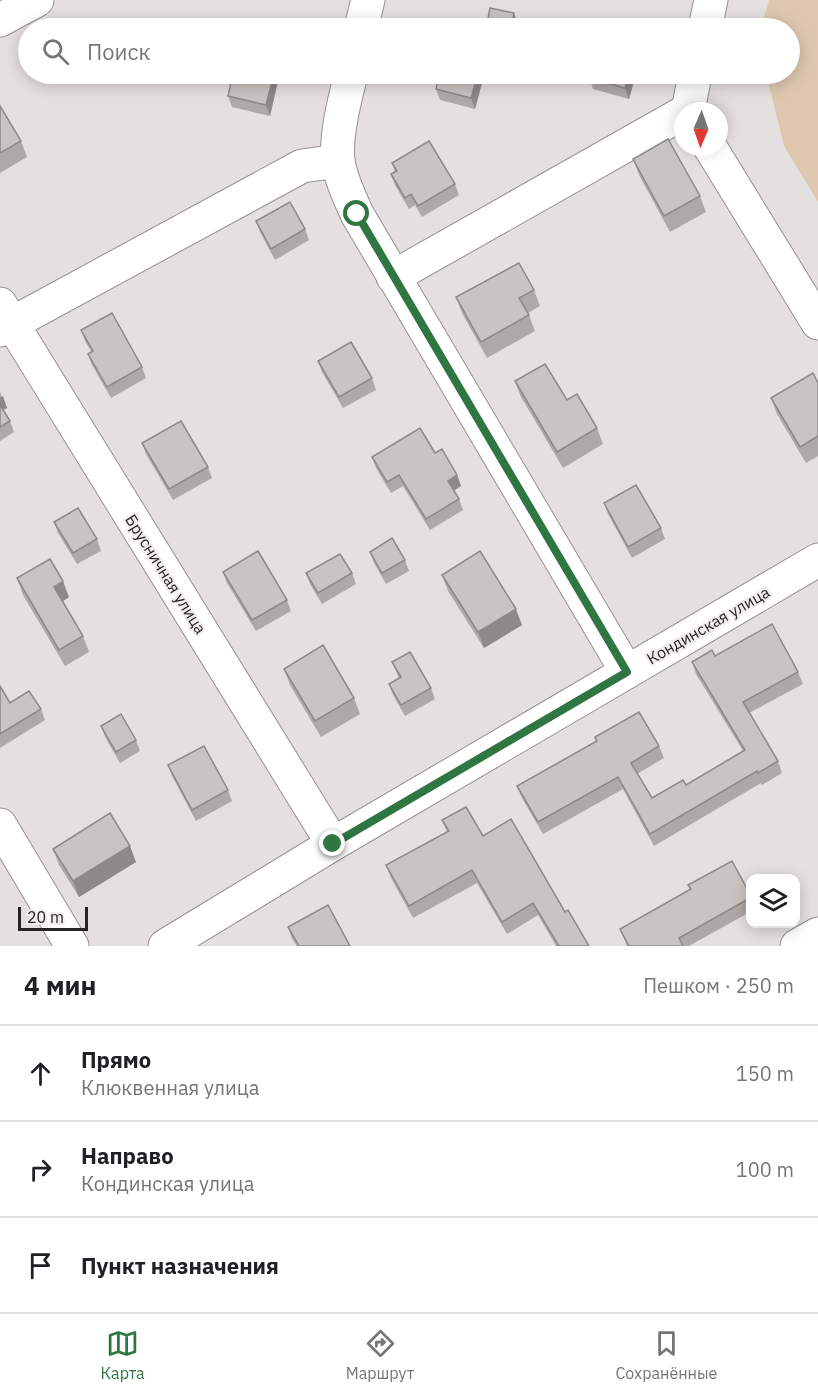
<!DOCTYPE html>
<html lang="ru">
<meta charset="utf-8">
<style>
:root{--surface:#fff;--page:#f6f6f6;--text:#202124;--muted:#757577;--line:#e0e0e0;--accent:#307642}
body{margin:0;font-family:"IBM Plex Sans",sans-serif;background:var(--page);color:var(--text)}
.controls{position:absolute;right:18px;bottom:18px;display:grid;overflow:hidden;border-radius:12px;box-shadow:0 3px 15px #0003}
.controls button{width:54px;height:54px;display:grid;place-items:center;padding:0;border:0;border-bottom:2px solid var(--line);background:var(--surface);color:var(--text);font:30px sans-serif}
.compass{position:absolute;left:674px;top:102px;width:54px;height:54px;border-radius:50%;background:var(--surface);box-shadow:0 3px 15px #0003;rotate:182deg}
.scale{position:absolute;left:18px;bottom:15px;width:70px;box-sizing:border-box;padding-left:6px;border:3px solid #252323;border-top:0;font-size:16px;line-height:21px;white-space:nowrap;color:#252323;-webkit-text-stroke:4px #f3eeee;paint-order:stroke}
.stop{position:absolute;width:18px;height:18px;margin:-14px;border:4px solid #307642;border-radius:50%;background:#fff}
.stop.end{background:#307642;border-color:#fff;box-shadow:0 2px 6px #0008}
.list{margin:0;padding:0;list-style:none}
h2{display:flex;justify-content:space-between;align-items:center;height:78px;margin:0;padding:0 24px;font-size:26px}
h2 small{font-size:20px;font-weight:400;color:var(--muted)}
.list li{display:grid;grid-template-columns:39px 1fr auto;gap:18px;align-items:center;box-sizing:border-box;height:96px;padding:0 24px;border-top:2px solid var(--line)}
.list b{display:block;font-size:22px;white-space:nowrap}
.list p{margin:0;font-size:20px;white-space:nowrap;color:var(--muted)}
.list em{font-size:20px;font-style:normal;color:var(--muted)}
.icon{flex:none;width:33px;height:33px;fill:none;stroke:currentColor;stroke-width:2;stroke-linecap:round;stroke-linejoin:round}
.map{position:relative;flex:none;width:818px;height:946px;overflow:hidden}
.search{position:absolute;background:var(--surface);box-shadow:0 3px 15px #0003;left:18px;right:18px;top:18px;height:66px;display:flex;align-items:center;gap:15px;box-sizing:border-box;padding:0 21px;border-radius:33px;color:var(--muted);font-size:22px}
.sheet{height:366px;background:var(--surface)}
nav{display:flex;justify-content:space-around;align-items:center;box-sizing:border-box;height:84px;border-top:2px solid var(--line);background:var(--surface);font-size:16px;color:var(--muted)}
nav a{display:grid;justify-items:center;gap:3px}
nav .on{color:var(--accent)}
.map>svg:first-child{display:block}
</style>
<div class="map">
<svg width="818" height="946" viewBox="0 0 818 946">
<rect width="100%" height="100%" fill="#e5e0e0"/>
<polygon fill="#ddc8af" points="769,0 818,0 818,202 784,146 766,74 790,74 790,28 761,28"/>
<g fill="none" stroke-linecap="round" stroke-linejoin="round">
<defs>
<g id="minor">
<polyline points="0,20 37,0"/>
<polyline points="361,28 368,0"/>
<polyline points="705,28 711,0"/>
<path d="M 351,74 C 345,98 335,137 338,161 C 341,180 350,198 357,214 L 627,672"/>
<polyline points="688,111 695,74"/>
<polyline points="710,147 818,323"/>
<polyline points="393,277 683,113"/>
<polyline points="0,304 333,844"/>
<polyline points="0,330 302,166 338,161"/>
<polyline points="0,825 72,946"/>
<polyline points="165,946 333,844 818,560"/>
<polyline points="797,946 818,934"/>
</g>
</defs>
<use href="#minor" stroke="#959190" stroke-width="35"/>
<use href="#minor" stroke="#fff" stroke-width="33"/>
</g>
<g fill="#aca9a7">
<polygon points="590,74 641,74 639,79 635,78 629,99 593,89 589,78"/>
<polygon points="278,81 270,116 232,107 228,96"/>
<polygon points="482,83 475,109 440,100 436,89"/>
<polygon points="0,106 21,141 27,157 0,173"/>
<polygon points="633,159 700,196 706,212 670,232 639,175"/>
<polygon points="392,163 455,184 459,195 422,217 415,205 409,209 395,185 391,174 395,172"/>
<polygon points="256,221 305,229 309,240 275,260 260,232"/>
<polygon points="534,290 540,306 528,313 535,331 487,358 462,313 456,297"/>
<polygon points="81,330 142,367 146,378 111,398 92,365 88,354 91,351 85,341"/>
<polygon points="318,361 372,378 376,390 343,408 322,372"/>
<polygon points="515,381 567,400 597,428 603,444 563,468 521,397"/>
<polygon points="818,383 818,456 806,463 777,414 771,398"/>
<polygon points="0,392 7,408 3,410 10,421 14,432 0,441"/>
<polygon points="142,443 208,467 212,478 173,500 146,454"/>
<polygon points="435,453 457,475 461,486 454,490 459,499 463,510 430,530 403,486 391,493 376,468 372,457"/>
<polygon points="604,503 661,528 665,539 632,558 608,514"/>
<polygon points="54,522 97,539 101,551 77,564 58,533"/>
<polygon points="370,552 405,560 409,571 386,584 374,563"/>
<polygon points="223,572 287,600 291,611 256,631 227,583"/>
<polygon points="306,573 352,573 356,584 322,604 310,584"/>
<polygon points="442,575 522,625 484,648 448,591"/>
<polygon points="17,578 69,597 63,601 83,636 89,652 65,666 23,595"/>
<polygon points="715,656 798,672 803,684 749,713 778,761 782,773 762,785 761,783 654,846 623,789 543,834 522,798 517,786 596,741 595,737 659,746 664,758 637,774 652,798 686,785 743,751 696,674 692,662"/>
<polygon points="392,662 431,688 435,699 405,716 393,695 389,684 399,678"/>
<polygon points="284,669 354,698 360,714 321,737 290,685"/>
<polygon points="0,686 10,703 41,709 45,720 0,748"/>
<polygon points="101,726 136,740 140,751 120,763 105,737"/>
<polygon points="168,765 228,790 232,801 196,821 172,776"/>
<polygon points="442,820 483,836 565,912 589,946 556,946 538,915 507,934 477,883 413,918 391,878 386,865 447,832"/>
<polygon points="53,849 136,862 79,897 59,865"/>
<polygon points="688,885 750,894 750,912 689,946 627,946 620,929 690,890"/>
<polygon points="288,927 350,946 297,946 292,939"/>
</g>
<g fill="#8c8988">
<polygon points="514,13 518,24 517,28 511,28"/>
<polygon points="274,74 276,74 278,81 270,116 266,105"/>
<polygon points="478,74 482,83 475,109 471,98"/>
<polygon points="629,74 633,74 635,78 629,99 625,88"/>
<polygon points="3,396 7,408 1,411 0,409 0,398"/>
<polygon points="457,475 461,486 452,492 448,481"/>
<polygon points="63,581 69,597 60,603 54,587"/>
<polygon points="516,609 522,625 484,648 478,632"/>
<polygon points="130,846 136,862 79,897 73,881"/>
</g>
<g fill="#c8c4c2" stroke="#8c8988" stroke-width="1.5">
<polygon points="490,8 514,13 511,28 486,28"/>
<polygon points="603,23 624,28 602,28"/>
<polygon points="233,74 274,74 266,105 228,96"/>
<polygon points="439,74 478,74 471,98 436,89"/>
<polygon points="590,74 629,74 625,88 589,78"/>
<polygon points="0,106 21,141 0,153"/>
<polygon points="668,139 700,196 664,216 633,159"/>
<polygon points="429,141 455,184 418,206 411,194 405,198 391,174 397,171 392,163"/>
<polygon points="290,202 305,229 271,249 256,221"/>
<polygon points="519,263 534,290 519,298 529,315 481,342 456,297"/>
<polygon points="112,313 142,367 107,387 88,354 93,351 81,330"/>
<polygon points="351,342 372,378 339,397 318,361"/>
<polygon points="545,364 567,400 577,394 597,428 557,452 515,381"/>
<polygon points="813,373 818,383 818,436 800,447 771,398"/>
<polygon points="0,405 10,421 0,427"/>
<polygon points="181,421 208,467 169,489 142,443"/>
<polygon points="420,428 435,453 442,449 457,475 448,481 459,499 426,519 399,475 387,482 372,457"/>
<polygon points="636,485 661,528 628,547 604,503"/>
<polygon points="78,508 97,539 73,553 54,522"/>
<polygon points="392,538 405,560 382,573 370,552"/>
<polygon points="258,551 287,600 252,620 223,572"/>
<polygon points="480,551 516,609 478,632 442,575"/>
<polygon points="340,554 352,573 318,593 306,573"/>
<polygon points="50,559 63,581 54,587 83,636 59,650 17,578"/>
<polygon points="772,624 798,672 743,702 778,761 758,773 757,771 650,834 618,777 538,822 517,786 597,741 595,737 639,712 659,746 631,763 652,798 683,780 686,785 745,750 692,662 712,650 715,656"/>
<polygon points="323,645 354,698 315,721 284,669"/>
<polygon points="410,652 431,688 401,705 389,684 401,677 392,662"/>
<polygon points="0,686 10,703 29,691 41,709 0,734"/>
<polygon points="121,714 136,740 116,752 101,726"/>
<polygon points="204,746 228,790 192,810 168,765"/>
<polygon points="466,807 483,836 511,819 565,912 568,910 589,946 559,946 533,903 502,922 472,870 409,906 386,865 449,831 442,820"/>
<polygon points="110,813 130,846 73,881 53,849"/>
<polygon points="732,861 750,894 750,898 679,938 683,946 629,946 620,929 691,889 688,885"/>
<polygon points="328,905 350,946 299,946 288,927"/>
</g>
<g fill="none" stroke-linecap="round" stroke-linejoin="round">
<polyline stroke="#307642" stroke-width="8" points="333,844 627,672 357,214"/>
</g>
<g text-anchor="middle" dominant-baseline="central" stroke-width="4.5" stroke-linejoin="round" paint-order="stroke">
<g font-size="16" fill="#252323" stroke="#f3eeee">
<text transform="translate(166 574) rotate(58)">Брусничная улица</text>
<text transform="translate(708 625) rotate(-30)">Кондинская улица</text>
</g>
</g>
</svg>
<div class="controls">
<button><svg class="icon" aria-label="layers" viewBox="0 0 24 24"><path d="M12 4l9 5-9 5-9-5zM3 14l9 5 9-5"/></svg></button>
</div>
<svg class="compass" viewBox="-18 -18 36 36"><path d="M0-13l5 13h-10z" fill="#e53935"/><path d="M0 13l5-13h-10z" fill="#757577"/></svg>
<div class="scale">20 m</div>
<div class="stop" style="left:357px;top:214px"></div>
<div class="stop end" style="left:333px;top:844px"></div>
<div class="search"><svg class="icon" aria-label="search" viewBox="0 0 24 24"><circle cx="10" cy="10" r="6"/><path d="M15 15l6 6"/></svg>Поиск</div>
</div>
<section class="sheet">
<h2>4 мин<small>Пешком · 250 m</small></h2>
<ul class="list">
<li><svg class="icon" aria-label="ahead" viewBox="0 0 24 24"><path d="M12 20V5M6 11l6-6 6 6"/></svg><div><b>Прямо</b><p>Клюквенная улица</p></div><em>150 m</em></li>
<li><svg class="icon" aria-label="right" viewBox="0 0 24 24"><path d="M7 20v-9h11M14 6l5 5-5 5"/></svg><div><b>Направо</b><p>Кондинская улица</p></div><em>100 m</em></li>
<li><svg class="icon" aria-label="arrive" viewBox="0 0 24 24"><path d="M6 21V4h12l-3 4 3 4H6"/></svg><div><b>Пункт назначения</b></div></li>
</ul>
</section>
<nav>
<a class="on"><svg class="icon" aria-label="map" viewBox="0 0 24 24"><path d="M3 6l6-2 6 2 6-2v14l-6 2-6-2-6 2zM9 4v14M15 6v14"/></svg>Карта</a>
<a><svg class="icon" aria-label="directions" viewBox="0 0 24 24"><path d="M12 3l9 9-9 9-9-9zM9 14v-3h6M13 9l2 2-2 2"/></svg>Маршрут</a>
<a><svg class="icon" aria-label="saved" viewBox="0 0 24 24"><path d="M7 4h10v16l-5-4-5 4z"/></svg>Сохранённые</a>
</nav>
